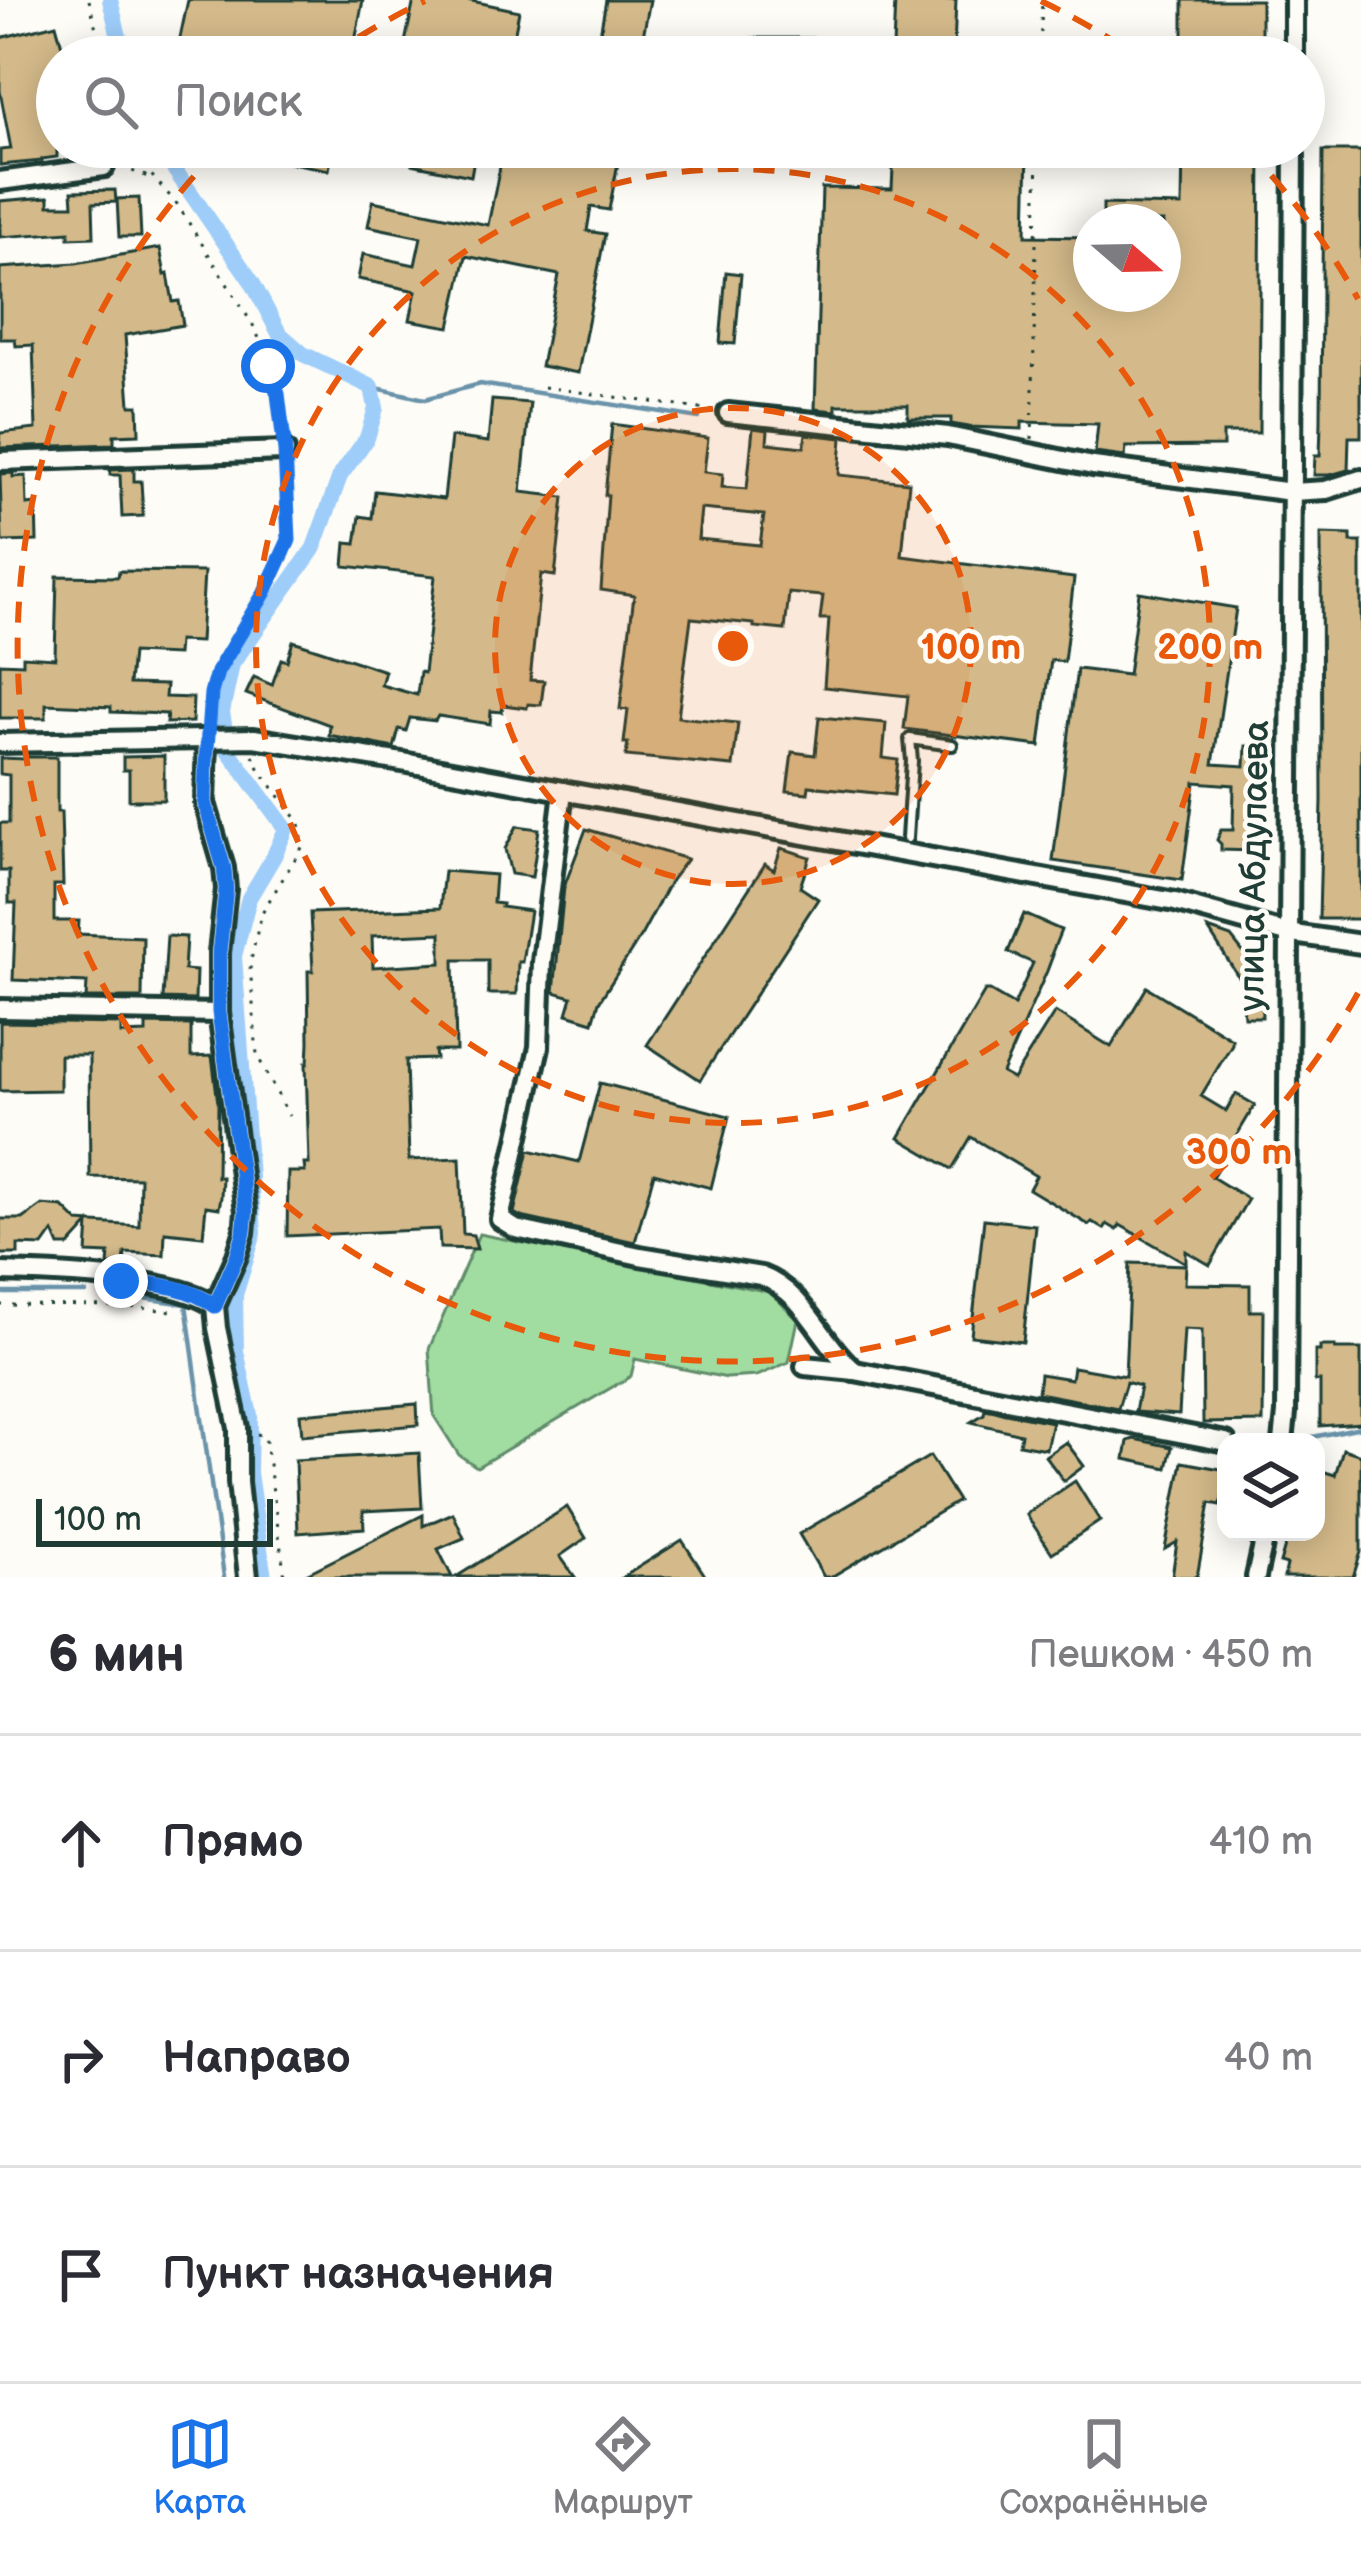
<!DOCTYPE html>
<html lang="ru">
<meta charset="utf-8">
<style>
:root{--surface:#fff;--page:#f2f2f3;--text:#2b2b33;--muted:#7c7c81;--line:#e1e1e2;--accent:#1a73e8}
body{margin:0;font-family:"Balsamiq Sans",sans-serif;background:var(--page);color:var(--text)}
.controls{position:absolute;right:36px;bottom:36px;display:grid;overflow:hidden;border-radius:24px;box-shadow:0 6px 30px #0003}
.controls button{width:108px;height:108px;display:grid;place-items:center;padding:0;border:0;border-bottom:3px solid var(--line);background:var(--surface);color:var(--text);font:60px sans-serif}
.compass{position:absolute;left:1073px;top:204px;width:108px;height:108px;border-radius:50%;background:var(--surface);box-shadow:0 6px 30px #0003;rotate:110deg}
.scale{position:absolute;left:36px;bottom:30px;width:237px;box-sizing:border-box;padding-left:12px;border:6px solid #1f3d34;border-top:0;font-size:33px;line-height:42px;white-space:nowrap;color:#1f3d34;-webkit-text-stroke:9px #fdfcf7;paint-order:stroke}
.stop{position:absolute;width:36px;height:36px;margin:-27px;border:9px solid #1a73e8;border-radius:50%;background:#fff}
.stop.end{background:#1a73e8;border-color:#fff;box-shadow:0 3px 12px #0008}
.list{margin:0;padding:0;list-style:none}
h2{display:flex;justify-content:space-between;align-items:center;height:156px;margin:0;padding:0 48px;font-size:51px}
h2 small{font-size:39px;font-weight:400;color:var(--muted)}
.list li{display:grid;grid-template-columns:78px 1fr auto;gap:36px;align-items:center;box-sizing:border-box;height:216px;padding:0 48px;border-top:3px solid var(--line)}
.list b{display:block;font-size:45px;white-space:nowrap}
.list em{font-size:39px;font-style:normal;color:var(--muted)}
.icon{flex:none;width:66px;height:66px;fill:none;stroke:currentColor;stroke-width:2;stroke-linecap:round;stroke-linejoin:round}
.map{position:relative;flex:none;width:1361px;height:1577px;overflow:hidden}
.search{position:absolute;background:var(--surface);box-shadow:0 6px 30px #0003;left:36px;right:36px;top:36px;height:132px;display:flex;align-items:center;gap:30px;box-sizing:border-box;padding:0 42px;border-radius:66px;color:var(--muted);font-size:45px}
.sheet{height:804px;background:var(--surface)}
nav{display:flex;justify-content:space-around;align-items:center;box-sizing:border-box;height:168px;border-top:3px solid var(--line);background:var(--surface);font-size:33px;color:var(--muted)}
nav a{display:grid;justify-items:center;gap:6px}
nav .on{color:var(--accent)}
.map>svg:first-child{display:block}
</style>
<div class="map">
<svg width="1361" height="1577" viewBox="0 0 1361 1577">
<rect width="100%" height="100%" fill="#fdfcf7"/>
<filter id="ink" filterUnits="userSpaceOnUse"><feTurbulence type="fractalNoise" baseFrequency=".00833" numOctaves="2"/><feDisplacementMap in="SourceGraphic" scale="24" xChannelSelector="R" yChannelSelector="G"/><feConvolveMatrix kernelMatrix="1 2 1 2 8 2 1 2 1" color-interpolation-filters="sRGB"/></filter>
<g filter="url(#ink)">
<polygon fill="#a1dca1" stroke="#608c6a" stroke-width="3" points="479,1234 770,1292 798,1320 789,1362 757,1376 727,1378 635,1359 631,1376 477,1467 459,1455 434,1416 429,1349"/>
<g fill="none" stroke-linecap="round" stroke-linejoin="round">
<g stroke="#6b93aa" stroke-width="4.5">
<polyline points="372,387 425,399 480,384 699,418"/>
<polyline points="0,1293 86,1293"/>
<polyline points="128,1296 186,1304 224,1577"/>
<polyline points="1303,1439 1361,1427"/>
</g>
<g stroke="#9ecdf9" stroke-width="16">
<polyline points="110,0 124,57"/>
<polyline points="159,147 252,282 279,333 303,354 372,387 376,408 367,438 340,476 314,548 232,664 222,712 228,750 286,829 274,856 249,898 234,956 254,1233 235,1295 236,1351 250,1415 249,1473 264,1577"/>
</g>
</g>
<g fill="#d4ba8a" stroke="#1f3d34" stroke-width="3" fill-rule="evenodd">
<polygon points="188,0 363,0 352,57 176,57"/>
<polygon points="414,0 467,0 519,11 510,57 402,57"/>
<polygon points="606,0 650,0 639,57 596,57"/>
<polygon points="895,0 956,0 954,50 893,48"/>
<rect x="1183" y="0" width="78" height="56"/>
<polygon points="56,24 65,57 57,57 57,157 42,159 42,161 0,165 0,150 11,149 0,91 0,38"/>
<rect x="753" y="38" width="59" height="19"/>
<polygon points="239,147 333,147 329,170 238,153"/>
<polygon points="416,147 476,147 471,176 412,164"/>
<polygon points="504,147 621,147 609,210 591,207 587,231 605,234 578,373 541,366 559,275 466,256 450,327 410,320 416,291 358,279 363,254 415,265 421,237 368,226 373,201 488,225"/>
<polygon points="894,147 1028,147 1026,236 1091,237 1091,294 1163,294 1163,222 1103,222 1103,204 1182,206 1183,147 1261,147 1259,433 1223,433 1223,446 1126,447 1125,457 1095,453 1098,424 1022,422 1022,429 969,427 951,424 951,418 908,418 908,405 836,405 836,411 815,409 822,188 892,189"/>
<polygon points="1323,151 1361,151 1361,437 1349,437 1348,470 1330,475 1314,475 1315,456 1320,456 1321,422"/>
<polygon points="115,190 116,202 93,203 94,237 69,238 69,232 0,237 0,201 49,197 49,205 73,205 72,191"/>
<polygon points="139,198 141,237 119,237 117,199"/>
<polygon points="160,248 165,275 168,274 173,302 179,301 183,325 125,335 130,405 138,405 139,434 114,435 114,444 0,448 0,433 36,429 33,345 16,346 15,339 0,339 0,268 76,263"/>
<polygon points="726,272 741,274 735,344 720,343"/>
<polygon points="492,400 530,403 521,492 564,497 555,576 541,574 530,680 544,681 541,705 528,704 527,708 503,705 502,712 491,711 490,724 438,716 435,721 410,718 406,731 399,729 394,748 329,735 330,725 246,694 254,677 272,685 281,659 287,661 293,641 385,671 381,685 417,695 420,672 424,673 435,576 344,566 346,543 356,544 360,516 372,518 375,491 444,499 451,437 488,442"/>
<path d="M 612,424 L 708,438 L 704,472 L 723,474 L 722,487 L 747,489 L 753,428 L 768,430 L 767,443 L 804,447 L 806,434 L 842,438 L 839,475 L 909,482 L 902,556 L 1074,578 L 1064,662 L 1051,660 L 1040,746 L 904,729 L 908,696 L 824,687 L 829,619 L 820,619 L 823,596 L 789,593 L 785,630 L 754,627 L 754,624 L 691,618 L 678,717 L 738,723 L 733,766 L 626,756 L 628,743 L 624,743 L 628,710 L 620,709 L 634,595 L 601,590 L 608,495 L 605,495 ZM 701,509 L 764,515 L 760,545 L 698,539 Z"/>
<polygon points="134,469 134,481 141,481 143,516 122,517 120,475 110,475 110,470"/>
<polygon points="13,473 13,477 26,476 27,505 36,504 37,541 2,542 0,474"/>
<polygon points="1321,534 1351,535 1351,542 1361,542 1361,919 1319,919 1322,801"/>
<polygon points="119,571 204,572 200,642 178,641 177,655 132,653 129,684 166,685 165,697 193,698 192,722 166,723 167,714 111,712 111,707 46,704 46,718 0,718 0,663 23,664 23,656 55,658 57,576 118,577"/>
<polygon points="1139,592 1236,608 1213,764 1245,766 1246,746 1261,746 1254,851 1221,850 1221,844 1217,840 1221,830 1233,830 1234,785 1195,782 1182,880 1053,861 1077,669 1128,675"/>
<polygon points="819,717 886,723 883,758 898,760 894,795 809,786 808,793 787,791 792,752 815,755"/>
<polygon points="164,756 164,800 129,800 129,770 123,770 123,757"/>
<polygon points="26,757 57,757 57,812 61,812 63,885 54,885 54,921 79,921 78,934 143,937 142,998 86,998 87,983 13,980 16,903 9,903 9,871 0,871 0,823 9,823 9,775 0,774 0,758 26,759"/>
<polygon points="517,826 539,829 532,877 511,874 505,849"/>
<polygon points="586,829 687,859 671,880 642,934 599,1002 593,1022 567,1014 572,997 554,992 564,887"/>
<polygon points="781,848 810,857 800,887 818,899 700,1080 647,1045 765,864 774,870"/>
<path d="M 444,871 L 495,875 L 493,903 L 502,904 L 501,907 L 530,911 L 522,962 L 518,962 L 517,994 L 488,994 L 488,960 L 454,960 L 456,1051 L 435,1051 L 436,1059 L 406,1060 L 409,1160 L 460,1158 L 463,1234 L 473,1235 L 477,1249 L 440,1248 L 439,1229 L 287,1236 L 288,1172 L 305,1172 L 304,1164 L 309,1164 L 306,1063 L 308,1063 L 309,1042 L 308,971 L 313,971 L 310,913 L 440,908 ZM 441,933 L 441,963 L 373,967 L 372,936 Z"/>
<polygon points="1024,914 1061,930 1051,955 1053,955 1047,971 1002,1073 1013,1079 1055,1012 1111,1047 1147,987 1232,1039 1232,1044 1201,1096 1226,1111 1236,1094 1255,1105 1212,1177 1248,1199 1210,1265 1186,1251 1186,1263 1120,1225 1117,1230 1107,1224 1104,1229 1092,1222 1089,1225 1029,1189 1036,1176 971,1137 952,1169 899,1138 985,991 990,991 1014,1005 1033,963 1008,952"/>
<polygon points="1208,929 1231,937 1261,975 1262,1017 1244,1017 1241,981"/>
<polygon points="167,936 186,937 184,970 196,971 195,1000 163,999"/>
<polygon points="0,1022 121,1024 121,1034 146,1033 146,1024 191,1025 191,1057 212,1056 218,1103 217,1177 222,1177 221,1197 219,1208 206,1206 203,1236 165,1232 164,1255 125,1253 124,1266 108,1265 109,1254 87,1253 89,1224 69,1246 59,1246 53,1232 43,1246 18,1245 18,1254 0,1254 0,1219 23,1219 42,1205 63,1207 78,1222 139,1226 140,1178 90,1177 89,1055 60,1055 60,1090 0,1091"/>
<polygon points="600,1083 729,1116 711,1188 654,1173 635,1242 521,1217 514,1213 529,1150 579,1162"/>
<polygon points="984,1219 1035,1225 1023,1342 971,1336"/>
<polygon points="1130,1263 1186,1265 1185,1284 1250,1285 1250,1311 1264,1311 1263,1422 1203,1423 1202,1330 1184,1329 1179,1415 1135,1412 1140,1386 1126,1382 1118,1408 1038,1393 1040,1374 1071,1379 1073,1367 1125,1376"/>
<polygon points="1320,1346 1335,1346 1335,1349 1361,1349 1361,1423 1320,1426 1320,1381 1315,1381 1315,1351 1320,1351"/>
<polygon points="417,1404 418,1425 302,1435 300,1414"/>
<polygon points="985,1409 1052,1422 1046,1449 1019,1444 1021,1434 971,1422 984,1414"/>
<polygon points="1134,1439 1172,1447 1167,1468 1125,1459 1128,1441"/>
<polygon points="1066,1442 1084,1466 1064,1481 1045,1456"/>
<polygon points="1343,1449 1361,1455 1361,1552 1353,1577 1284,1577 1287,1565 1280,1563 1289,1532 1316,1532 1316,1469 1335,1475"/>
<polygon points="419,1453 422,1508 363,1511 364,1528 298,1533 295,1460"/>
<polygon points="930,1456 958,1501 831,1577 824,1577 799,1534"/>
<polygon points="1182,1462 1226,1470 1221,1505 1210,1503 1197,1577 1172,1577 1177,1542 1165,1549"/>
<polygon points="1075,1481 1100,1521 1052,1553 1026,1514"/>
<polygon points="567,1507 586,1538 560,1556 575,1577 456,1577"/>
<polygon points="453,1513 464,1538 438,1549 452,1577 300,1577 423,1515 423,1526"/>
<polygon points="682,1540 706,1577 623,1577"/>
</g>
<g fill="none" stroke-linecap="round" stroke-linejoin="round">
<defs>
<polyline id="lane" points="907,838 912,761 910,739 952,745"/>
<g id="street">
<polyline points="1294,57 1294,0"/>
<polyline points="0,181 104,167"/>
<polyline points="728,413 948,436 1093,466 1292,492 1326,490 1361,479"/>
<polyline points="0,461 285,451"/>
<polyline points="207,739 205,803 224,868 226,889 219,953 219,1013 246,1211 244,1233 237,1256 215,1306 217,1328 238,1428 238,1482 248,1577"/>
<polyline points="0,743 254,738 408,763 1175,902 1287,933 1361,944"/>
<path d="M 563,791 L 542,962 L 539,1047 L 500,1219 L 516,1229 L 640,1256 L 761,1276 C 806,1293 820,1342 855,1371"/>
<polyline points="0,1009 219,1013"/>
<path d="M 0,1272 C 51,1273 176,1277 215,1306"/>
<polyline points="805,1366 855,1371 1226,1442"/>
<polyline points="1283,1442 1286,1413 1294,147"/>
<polyline points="1256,1577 1266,1532"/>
</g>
</defs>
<use href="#lane" stroke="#1f3d34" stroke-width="16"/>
<use href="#street" stroke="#1f3d34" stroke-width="26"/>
<g stroke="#1f3d34" stroke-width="3" stroke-dasharray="3 9" stroke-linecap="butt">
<polyline points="89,0 103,57"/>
<polyline points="1040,57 1042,0"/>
<polyline points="130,147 138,160 177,204 256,330 278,394 283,434"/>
<polyline points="121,167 151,178"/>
<polyline points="544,387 714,411"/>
<polyline points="1032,439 1038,147"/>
<polyline points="209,720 211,693 217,672 277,569 289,540 287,467"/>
<polyline points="253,755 261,772 300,823 303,846 261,914 250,965 257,1055 289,1116"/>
<polyline points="0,1305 117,1306 174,1311"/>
<polyline points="257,1434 265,1436 285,1577"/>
</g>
<use href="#lane" stroke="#fdfcf7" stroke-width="8"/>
<use href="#street" stroke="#fdfcf7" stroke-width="16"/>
</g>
</g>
<g fill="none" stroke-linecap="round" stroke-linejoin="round" filter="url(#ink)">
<path stroke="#1a73e8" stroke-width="15" d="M 121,1281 C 154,1284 187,1285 215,1306 L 237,1256 L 244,1233 L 246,1211 L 219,1012 L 219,953 L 226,889 L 224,868 L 205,803 L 206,762 L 211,693 L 217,672 L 265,592 L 289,540 L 285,451 L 278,394 L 268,366"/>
</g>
<circle cx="733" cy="646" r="238" fill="#e8590c" fill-opacity=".12"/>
<g fill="none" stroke="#e8590c" stroke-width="6" stroke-dasharray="21 15">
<circle cx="733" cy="646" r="238"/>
<circle cx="733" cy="646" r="477"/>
<path d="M1358 993A715 715 0 1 1 219 149M328 57A715 715 0 0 1 425 1M1041 1A715 715 0 0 1 1138 57M1247 149A715 715 0 0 1 1358 299"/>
</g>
<g text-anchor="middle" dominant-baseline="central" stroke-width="9" stroke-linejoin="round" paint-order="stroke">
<g font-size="36" fill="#1f3d34" stroke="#fdfcf7">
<text transform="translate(1255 866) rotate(-89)">улица Абдулаева</text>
</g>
</g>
<circle cx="733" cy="646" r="18" fill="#e8590c" stroke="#fdfcf7" stroke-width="6"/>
<g font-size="36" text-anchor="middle" font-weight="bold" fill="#e8590c" stroke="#fdfcf7" stroke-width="9" stroke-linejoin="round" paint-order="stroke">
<text x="971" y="659">100 m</text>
<text x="1210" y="659">200 m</text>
<text x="1239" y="1164">300 m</text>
</g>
</svg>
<div class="controls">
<button><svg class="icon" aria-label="layers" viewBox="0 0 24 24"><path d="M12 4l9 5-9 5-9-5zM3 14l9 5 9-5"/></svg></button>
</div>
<svg class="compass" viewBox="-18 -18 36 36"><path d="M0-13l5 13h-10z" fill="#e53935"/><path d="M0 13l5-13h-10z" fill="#7c7c81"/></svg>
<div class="scale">100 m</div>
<div class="stop" style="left:268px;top:366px"></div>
<div class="stop end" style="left:121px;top:1281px"></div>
<div class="search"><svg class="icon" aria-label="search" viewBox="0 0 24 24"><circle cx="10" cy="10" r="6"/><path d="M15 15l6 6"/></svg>Поиск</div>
</div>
<section class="sheet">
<h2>6 мин<small>Пешком · 450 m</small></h2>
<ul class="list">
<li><svg class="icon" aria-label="ahead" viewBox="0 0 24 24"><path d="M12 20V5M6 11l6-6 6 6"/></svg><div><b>Прямо</b></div><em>410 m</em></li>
<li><svg class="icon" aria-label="right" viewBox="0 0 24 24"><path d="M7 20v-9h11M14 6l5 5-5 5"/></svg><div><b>Направо</b></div><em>40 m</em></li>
<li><svg class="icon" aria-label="arrive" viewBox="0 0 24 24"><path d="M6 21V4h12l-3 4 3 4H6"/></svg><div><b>Пункт назначения</b></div></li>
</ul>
</section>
<nav>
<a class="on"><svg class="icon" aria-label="map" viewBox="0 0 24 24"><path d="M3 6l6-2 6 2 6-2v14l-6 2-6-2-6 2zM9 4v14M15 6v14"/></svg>Карта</a>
<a><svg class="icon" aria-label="directions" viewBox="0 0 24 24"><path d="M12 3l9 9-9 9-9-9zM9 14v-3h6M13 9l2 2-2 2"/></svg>Маршрут</a>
<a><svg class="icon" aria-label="saved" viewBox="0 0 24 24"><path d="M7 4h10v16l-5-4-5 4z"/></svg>Сохранённые</a>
</nav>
